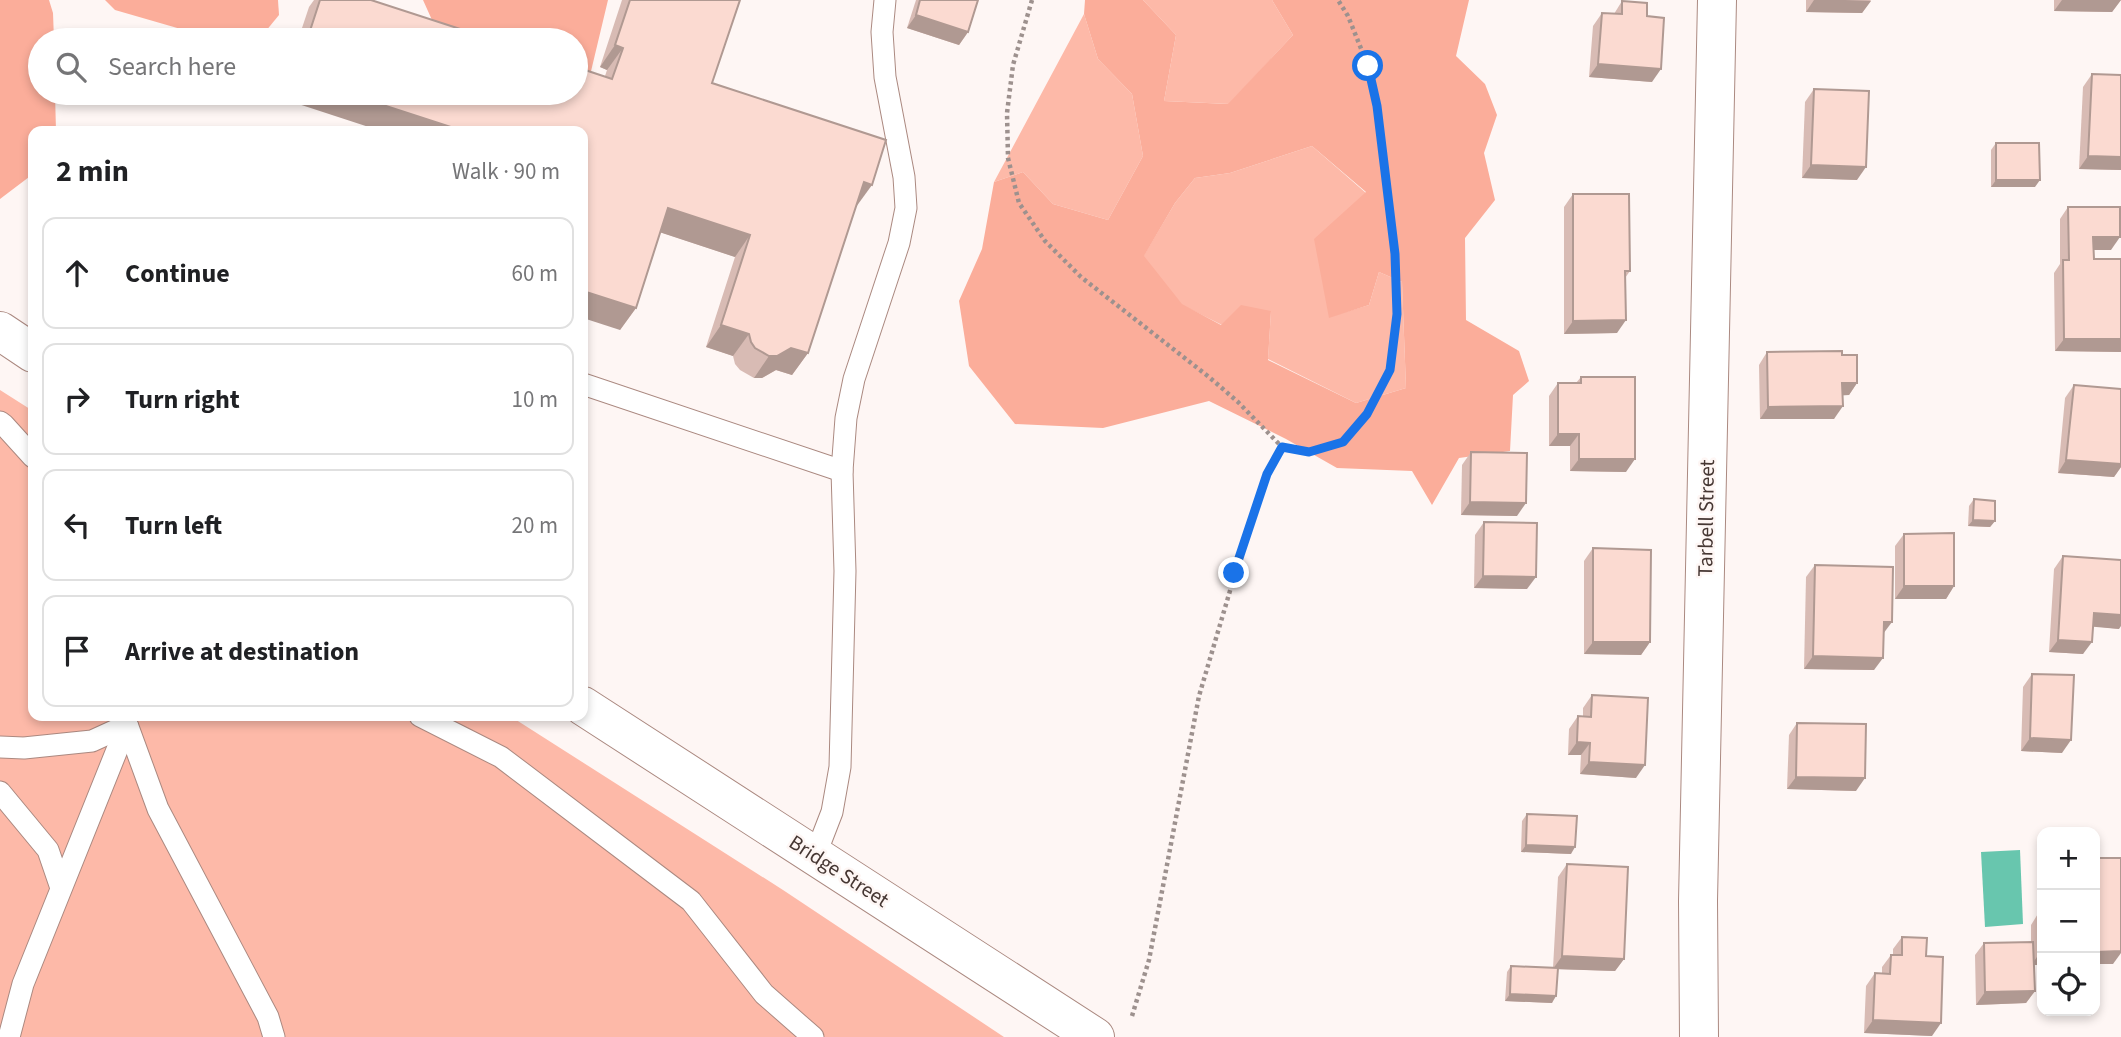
<!DOCTYPE html>
<meta charset="utf-8">
<style>
:root{--surface:#fff;--page:#f6f6f6;--text:#202124;--muted:#757577;--line:#e0e0e0}
body{margin:0;font-family:"Source Sans 3",sans-serif;background:var(--page);color:var(--text)}
.controls{position:absolute;right:21px;bottom:21px;display:grid;overflow:hidden;border-radius:14px;box-shadow:0 4px 10px #0003}
.controls button{width:63px;height:63px;display:grid;place-items:center;padding:0;border:0;border-bottom:2px solid var(--line);background:var(--surface);color:var(--text);font:35px sans-serif}
.stop{position:absolute;width:21px;height:21px;margin:-16px;border:5px solid #1a73e8;border-radius:50%;background:#fff}
.stop.end{background:#1a73e8;border-color:#fff;box-shadow:0 2px 7px #0008}
.list{margin:0;padding:0;list-style:none}
h2{display:flex;justify-content:space-between;align-items:center;height:91px;margin:0;padding:0 28px;font-size:30px}
h2 small{font-size:23px;font-weight:400;color:var(--muted)}
.list li{display:grid;grid-template-columns:46px 1fr auto;gap:21px;align-items:center;box-sizing:border-box;height:112px;margin:0 14px 14px;padding:0 14px;border:2px solid var(--line);border-radius:14px}
.list b{display:block;font-size:26px;white-space:nowrap}
.list em{font-size:23px;font-style:normal;color:var(--muted)}
.icon{flex:none;width:38px;height:38px;fill:none;stroke:currentColor;stroke-width:2;stroke-linecap:round;stroke-linejoin:round}
.map{position:relative;flex:none;width:2121px;height:1037px;overflow:hidden}
.search{position:absolute;background:var(--surface);box-shadow:0 4px 10px #0003;left:28px;top:28px;width:560px;height:77px;display:flex;align-items:center;gap:18px;box-sizing:border-box;padding:0 24px;border-radius:38px;color:var(--muted);font-size:26px}
.panel{position:absolute;background:var(--surface);box-shadow:0 4px 10px #0003;left:28px;top:126px;width:560px;height:595px;border-radius:14px}
.map>svg:first-child{display:block}
</style>
<div class="map">
<svg width="2121" height="1037" viewBox="0 0 2121 1037">
<rect width="100%" height="100%" fill="#fef6f4"/>
<g fill="#fdb9a8">
<polygon points="1143,0 1272,0 1293,35 1229,104 1164,101 1176,35"/>
<polygon points="1084,14 1098,59 1132,94 1143,156 1108,220 1053,204 1023,172 994,182"/>
<polygon points="1312,146 1366,193 1329,317 1369,305 1379,272 1402,282 1406,388 1356,403 1268,359 1271,311 1222,325 1182,305 1143,257 1175,203 1195,178 1230,173"/>
<polygon points="0,390 33,411 33,716 510,716 783,890 1004,1037 0,1037"/>
</g>
<g fill="#fbad9a" fill-rule="evenodd">
<polygon points="0,0 49,0 53,13 54,40 40,40 40,93 55,93 56,131 33,131 33,174 0,199"/>
<polygon points="105,0 278,0 279,15 261,37 198,34 115,10"/>
<polygon points="423,0 608,0 587,88 576,85 576,40 441,40"/>
<path d="M 1085,0 L 1143,0 L 1176,35 L 1164,101 L 1228,104 L 1293,35 L 1272,0 L 1469,0 L 1456,56 L 1485,84 L 1497,115 L 1484,153 L 1495,200 L 1465,238 L 1466,320 L 1519,351 L 1529,381 L 1513,395 L 1510,451 L 1459,458 L 1432,505 L 1412,471 L 1337,468 L 1286,439 L 1209,401 L 1103,428 L 1015,424 L 969,366 L 959,301 L 982,249 L 994,182 L 1023,172 L 1053,204 L 1108,220 L 1143,156 L 1132,94 L 1098,59 L 1084,14 ZM 1312,146 L 1366,192 L 1314,239 L 1329,318 L 1369,305 L 1379,272 L 1402,282 L 1406,388 L 1356,403 L 1268,360 L 1271,311 L 1241,305 L 1221,325 L 1182,304 L 1144,256 L 1175,203 L 1195,178 L 1230,173 Z"/>
</g>
<polygon fill="#68c6ae" points="2020,850 2023,924 1985,927 1981,852"/>
<g fill="none" stroke-linecap="round" stroke-linejoin="round">
<defs>
<g id="service">
<polyline points="583,384 842,471"/>
<polyline points="0,422 4,425 33,457"/>
<polyline points="124,716 158,809 268,1017 274,1037"/>
<polyline points="420,716 501,757 691,901 764,994 813,1037"/>
<polyline points="0,747 24,748 92,741 127,725"/>
<polyline points="0,792 48,850 61,888"/>
<polyline points="815,856 832,812 840,767 845,571 842,471 846,418 854,379 899,243 906,208 904,177 885,77 882,32 885,0"/>
<polyline points="9,1037 23,984 127,725"/>
</g>
<polyline id="minor" points="1699,1037 1698,901 1717,0"/>
<g id="tertiary">
<polyline points="0,331 33,353"/>
<polyline points="583,706 1095,1037"/>
</g>
</defs>
<use href="#service" stroke="#ab8980" stroke-width="23"/>
<use href="#minor" stroke="#ab8980" stroke-width="40"/>
<use href="#tertiary" stroke="#ab8980" stroke-width="40"/>
<g stroke="#9d918e" stroke-width="4.5" stroke-dasharray="3.5 3.5" stroke-linecap="butt">
<polyline points="1032,0 1013,65 1007,113 1008,158 1019,203 1045,241 1081,277 1209,377 1238,402 1282,447 1309,452 1344,442 1367,414 1390,370 1397,314 1394,254 1377,106 1368,66 1348,16 1338,0"/>
<polyline points="1132,1016 1149,960 1199,696 1255,506 1267,474 1282,448"/>
</g>
<use href="#service" stroke="#fff" stroke-width="21"/>
<use href="#minor" stroke="#fff" stroke-width="38"/>
<use href="#tertiary" stroke="#fff" stroke-width="38"/>
</g>
<g fill="#d8bbb4">
<polygon points="314,0 371,0 494,40 298,40 309,7"/>
<polygon points="622,0 740,0 712,83 856,207 808,353 792,375 776,370 762,378 754,378 740,370 735,364 733,356 706,347 735,257 660,232 636,308 620,330 583,131 280,98 281,93 576,93 605,76 607,70 600,67"/>
<polygon points="916,0 978,0 968,32 959,45 907,28"/>
<polygon points="1806,0 1871,0 1862,13 1806,12"/>
<polygon points="2054,0 2121,0 2112,12 2054,11"/>
<polygon points="1622,1 1647,16 1652,82 1589,77 1593,26 1602,13 1614,14"/>
<polygon points="2092,74 2121,75 2121,170 2079,169 2083,87"/>
<polygon points="1814,89 1857,180 1802,178 1805,102"/>
<polygon points="1996,143 2035,187 1991,187 1991,150"/>
<polygon points="1573,194 1630,271 1625,278 1617,333 1564,334 1564,207"/>
<polygon points="2068,207 2111,250 2094,250 2094,259 2121,259 2121,352 2055,351 2054,273 2060,264 2060,219"/>
<polygon points="1767,352 1842,355 1857,383 1849,395 1842,395 1834,419 1760,419 1759,365"/>
<polygon points="1581,377 1626,472 1570,471 1570,446 1549,446 1549,396 1558,383 1576,383"/>
<polygon points="2074,385 2121,389 2121,467 2114,477 2058,473 2065,398"/>
<polygon points="1471,452 1517,516 1461,515 1462,465"/>
<polygon points="1974,499 1995,521 1990,527 1968,526 1969,506"/>
<polygon points="1484,522 1527,589 1474,588 1475,535"/>
<polygon points="1904,534 1954,586 1946,599 1895,599 1895,546"/>
<polygon points="1593,548 1650,642 1641,655 1584,654 1584,561"/>
<polygon points="2063,556 2119,629 2093,626 2083,654 2049,652 2054,569"/>
<polygon points="1815,565 1883,634 1874,670 1804,669 1806,577"/>
<polygon points="2032,674 2062,753 2021,751 2023,687"/>
<polygon points="1592,695 1636,778 1580,774 1581,755 1568,755 1569,729 1578,716 1583,716 1583,708"/>
<polygon points="1797,723 1856,791 1787,789 1789,735"/>
<polygon points="1527,814 1571,854 1521,852 1522,821"/>
<polygon points="1567,864 1624,959 1615,971 1558,969 1552,1003 1505,1001 1507,972 1511,966 1553,968 1558,877"/>
<polygon points="2039,912 2042,965 2034,965 2035,991 2026,1003 1976,1005 1975,955 1984,943 2031,942 2031,925"/>
<polygon points="1902,937 1926,956 1932,1036 1864,1033 1866,986 1875,973 1882,973 1882,967 1891,955 1893,955 1893,949"/>
</g>
<g fill="#b09992">
<polygon points="1814,0 1845,0 1871,1 1862,13 1806,12"/>
<polygon points="2062,0 2121,0 2112,12 2054,11"/>
<polygon points="916,15 968,32 959,45 907,28"/>
<polygon points="615,45 623,48 607,70 600,67"/>
<polygon points="1598,64 1661,69 1652,82 1589,77"/>
<polygon points="283,93 346,93 463,131 381,131 280,98"/>
<polygon points="2088,156 2121,157 2121,170 2079,169"/>
<polygon points="1811,165 1866,167 1857,180 1802,178"/>
<polygon points="1996,180 2040,180 2035,187 1991,187"/>
<polygon points="864,182 872,185 856,207 848,204"/>
<polygon points="668,208 750,235 735,257 653,230"/>
<polygon points="2093,237 2120,237 2111,250 2084,250"/>
<polygon points="583,291 636,308 620,330 583,318"/>
<polygon points="1626,320 1617,333 1564,334 1573,321"/>
<polygon points="721,325 749,334 733,356 706,347"/>
<polygon points="2064,339 2121,339 2121,352 2055,351"/>
<polygon points="791,348 808,353 792,375 776,370 762,378 754,378 769,356"/>
<polygon points="1842,383 1857,383 1849,395 1833,396"/>
<polygon points="1843,406 1834,419 1760,419 1768,407"/>
<polygon points="1558,434 1579,434 1570,446 1549,446"/>
<polygon points="1579,459 1635,459 1626,472 1570,471"/>
<polygon points="2066,460 2121,464 2121,467 2114,477 2058,473"/>
<polygon points="1470,502 1526,503 1517,516 1461,515"/>
<polygon points="1973,520 1995,521 1990,527 1968,526"/>
<polygon points="1483,576 1536,577 1527,589 1474,588"/>
<polygon points="1904,586 1954,586 1946,599 1895,599"/>
<polygon points="2094,613 2121,615 2121,626 2119,629 2085,626"/>
<polygon points="1884,622 1892,622 1883,634"/>
<polygon points="2058,640 2092,642 2083,654 2049,652"/>
<polygon points="1593,642 1650,642 1641,655 1584,654"/>
<polygon points="1813,656 1883,658 1874,670 1804,669"/>
<polygon points="2030,738 2071,740 2062,753 2021,751"/>
<polygon points="1577,742 1590,743 1581,755 1568,755"/>
<polygon points="1589,762 1645,765 1636,778 1580,774"/>
<polygon points="1796,777 1865,778 1856,791 1787,789"/>
<polygon points="1526,845 1575,847 1571,854 1521,852"/>
<polygon points="2121,951 2121,953 2113,964 2095,964 2095,952"/>
<polygon points="2040,953 2042,953 2042,965 2031,965"/>
<polygon points="1562,956 1624,959 1615,971 1553,969"/>
<polygon points="2035,991 2026,1003 1976,1005 1985,992"/>
<polygon points="1510,994 1556,996 1552,1003 1505,1001"/>
<polygon points="1873,1020 1941,1023 1932,1036 1864,1033"/>
</g>
<g fill="#fbdad1" stroke="#b09992" stroke-width="2">
<polygon points="320,0 371,0 494,40 307,40"/>
<polygon points="630,0 740,0 712,83 886,140 872,185 864,182 808,353 791,348 777,356 769,356 755,348 751,342 749,334 721,325 750,235 668,208 636,308 583,291 583,131 463,131 346,93 576,93 576,67 612,79 623,48 615,45"/>
<polygon points="920,0 978,0 968,32 916,15"/>
<polygon points="1622,1 1647,3 1647,16 1664,18 1661,69 1598,64 1602,13 1622,14"/>
<polygon points="2092,74 2121,75 2121,157 2088,156"/>
<polygon points="1814,89 1869,91 1866,167 1811,165"/>
<polygon points="1996,143 2039,143 2040,180 1996,180"/>
<polygon points="1573,194 1629,194 1630,271 1625,271 1626,320 1573,321"/>
<polygon points="2068,207 2120,207 2120,237 2093,237 2094,259 2121,259 2121,339 2064,339 2063,260 2069,260"/>
<polygon points="1842,351 1842,355 1857,355 1857,383 1842,383 1843,406 1768,407 1767,352"/>
<polygon points="1581,377 1635,377 1635,459 1579,459 1579,434 1558,434 1558,383 1581,383"/>
<polygon points="2074,385 2121,389 2121,464 2066,460"/>
<polygon points="1471,452 1527,453 1526,503 1470,502"/>
<polygon points="1974,499 1995,501 1995,521 1973,520"/>
<polygon points="1484,522 1537,523 1536,577 1483,576"/>
<polygon points="1954,533 1954,586 1904,586 1904,534"/>
<polygon points="1593,548 1651,550 1650,642 1593,642"/>
<polygon points="2063,556 2121,560 2121,615 2094,613 2092,642 2058,640"/>
<polygon points="1815,565 1893,567 1892,622 1884,622 1883,658 1813,656"/>
<polygon points="2032,674 2074,675 2071,740 2030,738"/>
<polygon points="1592,695 1648,698 1645,765 1589,762 1590,743 1577,742 1578,716 1591,717"/>
<polygon points="1797,723 1866,724 1865,778 1796,777"/>
<polygon points="1527,814 1577,816 1575,847 1526,845"/>
<polygon points="2095,858 2121,858 2121,951 2095,952"/>
<polygon points="1567,864 1628,867 1624,959 1562,956"/>
<polygon points="2039,912 2042,912 2042,953 2040,953"/>
<polygon points="1902,937 1927,938 1926,956 1943,957 1941,1023 1873,1020 1875,973 1890,974 1891,955 1902,955"/>
<polygon points="2033,942 2035,991 1985,992 1984,943"/>
<polygon points="1511,966 1558,968 1556,996 1510,994"/>
</g>
<g fill="none" stroke-linecap="round" stroke-linejoin="round">
<polyline stroke="#1a73e8" stroke-width="9" points="1234,573 1267,474 1282,447 1309,452 1343,442 1367,414 1390,370 1397,314 1395,254 1377,106 1368,66"/>
</g>
<g text-anchor="middle" dominant-baseline="central" stroke-width="5" stroke-linejoin="round" paint-order="stroke">
<g font-size="21" fill="#463733" stroke="#fef6f4">
<text transform="translate(1706 518) rotate(-89)">Tarbell Street</text>
<text transform="translate(839 871) rotate(33)">Bridge Street</text>
</g>
</g>
</svg>
<div class="controls">
<button>+</button>
<button>−</button>
<button><svg class="icon" aria-label="locate" viewBox="0 0 24 24"><circle cx="12" cy="12" r="6"/><path d="M12 2v4M12 18v4M2 12h4M18 12h4"/></svg></button>
</div>
<div class="stop" style="left:1368px;top:66px"></div>
<div class="stop end" style="left:1234px;top:573px"></div>
<div class="search"><svg class="icon" aria-label="search" viewBox="0 0 24 24"><circle cx="10" cy="10" r="6"/><path d="M15 15l6 6"/></svg>Search here</div>
<section class="panel">
<h2>2 min<small>Walk · 90 m</small></h2>
<ul class="list">
<li><svg class="icon" aria-label="ahead" viewBox="0 0 24 24"><path d="M12 20V5M6 11l6-6 6 6"/></svg><div><b>Continue</b></div><em>60 m</em></li>
<li><svg class="icon" aria-label="right" viewBox="0 0 24 24"><path d="M7 20v-9h11M14 6l5 5-5 5"/></svg><div><b>Turn right</b></div><em>10 m</em></li>
<li><svg class="icon" aria-label="left" viewBox="0 0 24 24"><path d="M17 20v-9H6M10 6l-5 5 5 5"/></svg><div><b>Turn left</b></div><em>20 m</em></li>
<li><svg class="icon" aria-label="arrive" viewBox="0 0 24 24"><path d="M6 21V4h12l-3 4 3 4H6"/></svg><div><b>Arrive at destination</b></div></li>
</ul>
</section>
</div>
